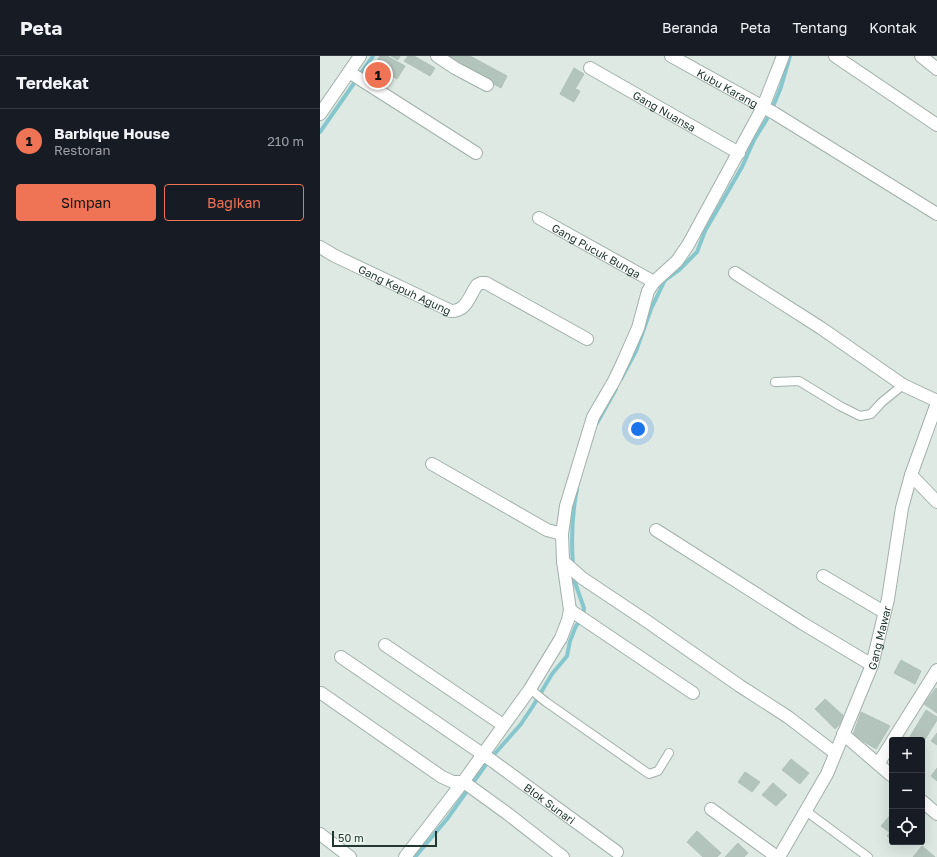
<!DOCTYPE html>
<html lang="id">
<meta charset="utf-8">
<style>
:root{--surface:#171b24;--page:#20242c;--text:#f1f3f6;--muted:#9ea1a6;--line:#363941;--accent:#ef7456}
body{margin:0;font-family:"Golos Text",sans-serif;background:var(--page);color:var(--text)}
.controls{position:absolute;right:12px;bottom:12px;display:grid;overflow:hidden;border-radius:4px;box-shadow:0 4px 16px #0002}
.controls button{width:36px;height:36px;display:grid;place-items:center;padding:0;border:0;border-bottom:1px solid var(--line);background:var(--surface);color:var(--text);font:20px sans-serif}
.scale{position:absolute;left:12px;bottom:10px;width:105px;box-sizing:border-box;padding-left:4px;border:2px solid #203830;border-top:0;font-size:11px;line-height:14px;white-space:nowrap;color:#203830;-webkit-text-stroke:3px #eef6f1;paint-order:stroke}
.you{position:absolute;left:318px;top:373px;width:14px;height:14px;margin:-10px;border:3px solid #fff;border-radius:50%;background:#1a73e8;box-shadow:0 0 0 6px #1a73e833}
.badge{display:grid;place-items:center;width:26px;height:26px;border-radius:50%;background:var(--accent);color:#111;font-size:13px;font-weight:700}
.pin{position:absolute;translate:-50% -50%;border:2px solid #fff;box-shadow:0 1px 4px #0006}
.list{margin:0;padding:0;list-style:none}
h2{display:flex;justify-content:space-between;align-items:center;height:52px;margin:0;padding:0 16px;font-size:17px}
h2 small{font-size:13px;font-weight:400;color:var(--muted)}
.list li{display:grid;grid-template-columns:26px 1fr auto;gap:12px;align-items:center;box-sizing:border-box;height:64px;padding:0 16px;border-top:1px solid var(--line)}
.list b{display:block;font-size:15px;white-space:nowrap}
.list p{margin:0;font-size:13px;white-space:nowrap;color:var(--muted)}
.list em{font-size:13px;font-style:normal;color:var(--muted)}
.actions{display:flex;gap:8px;padding:12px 16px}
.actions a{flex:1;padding:9px 0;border:1px solid var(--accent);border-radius:4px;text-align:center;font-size:14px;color:var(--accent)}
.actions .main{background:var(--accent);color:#111}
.icon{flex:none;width:22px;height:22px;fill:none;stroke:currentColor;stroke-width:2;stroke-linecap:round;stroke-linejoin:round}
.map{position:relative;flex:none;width:617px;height:801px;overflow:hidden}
header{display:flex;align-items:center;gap:24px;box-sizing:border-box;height:56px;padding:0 20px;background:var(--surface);border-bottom:1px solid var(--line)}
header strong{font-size:19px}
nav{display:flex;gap:22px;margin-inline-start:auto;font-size:14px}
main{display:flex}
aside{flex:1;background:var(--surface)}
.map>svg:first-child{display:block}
</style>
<header>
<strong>Peta</strong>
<nav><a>Beranda</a><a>Peta</a><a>Tentang</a><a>Kontak</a></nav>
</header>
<main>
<aside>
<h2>Terdekat<small></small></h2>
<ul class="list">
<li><span class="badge">1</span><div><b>Barbique House</b><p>Restoran</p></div><em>210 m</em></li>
</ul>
<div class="actions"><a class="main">Simpan</a><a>Bagikan</a></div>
</aside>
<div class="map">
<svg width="617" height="801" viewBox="0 0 617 801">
<rect width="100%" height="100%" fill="#dee9e3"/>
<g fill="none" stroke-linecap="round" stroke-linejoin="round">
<g stroke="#86c7ce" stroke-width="4">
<polyline points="0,76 53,0"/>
<polyline points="301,323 316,295 331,253 345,224 359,214 377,196 385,175 422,111 434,84 450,58 461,31 470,0"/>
<polyline points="277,367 296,333"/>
<path d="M 253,509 C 251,483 252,458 257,433"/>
<polyline points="95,801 127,763 170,703 201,668 213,650 232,618 247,600 250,585 256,570 263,561 264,552 254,524 253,518"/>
</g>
</g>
<g fill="#b3c4bc" stroke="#b0c2ba">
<polygon points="60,0 67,0 85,10 77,23 54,9"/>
<polygon points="71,0 80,0 78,4"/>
<polygon points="88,0 94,0 115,12 110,20 84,5"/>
<polygon points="131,0 150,0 187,20 181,32 129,4"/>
<polygon points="254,12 264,18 255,33 260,35 254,46 240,38"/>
<polygon points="581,604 601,615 595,628 574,617"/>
<polygon points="616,632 617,633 617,657 604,648"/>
<polygon points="505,643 526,662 515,673 495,653"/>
<polygon points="606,654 617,661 617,664 602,688 602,684 588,684"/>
<polygon points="541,656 570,670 556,693 533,679"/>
<polygon points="617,677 617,689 611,685"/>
<polygon points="471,703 489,717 480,728 462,714"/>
<polygon points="617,712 617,725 611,720"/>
<polygon points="425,716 440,726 432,736 418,726"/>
<polygon points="453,727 467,739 456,750 442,739"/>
<polygon points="572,757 572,772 569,776 561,770"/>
<polygon points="572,773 572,784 567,780"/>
<polygon points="377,775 401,797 397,801 383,801 367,786"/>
<polygon points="418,787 428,797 424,801 405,801"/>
<polygon points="602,790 615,801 593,801"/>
</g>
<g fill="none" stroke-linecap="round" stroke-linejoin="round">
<defs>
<g id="service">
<polyline points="455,326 479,325 520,350 540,360 551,358 562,346 583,329"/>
<polyline points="210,633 226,646 329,718 338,715 349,697"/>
<polyline points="486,755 548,801"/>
</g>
<g id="minor">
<polyline points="117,0 135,12 167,29"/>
<path id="s1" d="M 351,0 L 454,57 L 617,158"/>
<polyline points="515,0 617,69"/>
<polyline points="601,0 617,13"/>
<path id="s2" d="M 270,12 L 419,97"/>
<polyline points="29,16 156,97"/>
<path id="s3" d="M 219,162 L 334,226"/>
<path id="s4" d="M 0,191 L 15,200 L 131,255 C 147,255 149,240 157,229 L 161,227 L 166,227 L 267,283"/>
<polyline points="415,217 501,272 583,329 617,345"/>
<polyline points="112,408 227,474 242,478"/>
<polyline points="591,419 617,446"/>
<polyline points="336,474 482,567 552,609"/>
<polyline points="243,505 262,522 328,566 420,630 468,661 515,697"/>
<polyline points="503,520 564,556"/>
<polyline points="250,554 373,637"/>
<polyline points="65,589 183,669"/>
<path id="s5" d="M 21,601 L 174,706 L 297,796"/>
<polyline points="1,637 122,721 133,726 143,726 148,729 188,758 243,801"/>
<polyline points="523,678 572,720"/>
<polyline points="573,684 617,614"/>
<polyline points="558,708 572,686"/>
<polyline points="602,745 617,758"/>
<polyline points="391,753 457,801"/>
<polyline points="0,778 30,801"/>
<polyline points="85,801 143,726 210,633 241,582 248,564 250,554 243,505 242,478 246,450 273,361 294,325 303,306 318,272 328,235 334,226 357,205 368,189 443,51 463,0"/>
<path id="s6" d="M 459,801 L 507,718 L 552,609 L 568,543 L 582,452 L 591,419 L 617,347"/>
</g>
<polyline id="tertiary" points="0,58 40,0"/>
</defs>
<use href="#service" stroke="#a1b0aa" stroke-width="10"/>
<use href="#minor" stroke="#a1b0aa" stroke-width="14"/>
<use href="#tertiary" stroke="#a1b0aa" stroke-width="14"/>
<use href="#service" stroke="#fff" stroke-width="8"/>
<use href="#minor" stroke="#fff" stroke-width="12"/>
<use href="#tertiary" stroke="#fff" stroke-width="12"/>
</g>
<g text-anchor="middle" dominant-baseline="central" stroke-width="4" stroke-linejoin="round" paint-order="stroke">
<g font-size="11" fill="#203830" stroke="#eef6f1">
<text stroke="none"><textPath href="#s1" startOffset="65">Kubu Karang</textPath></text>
<text stroke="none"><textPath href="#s2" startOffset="86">Gang Nuansa</textPath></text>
<text stroke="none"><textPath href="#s3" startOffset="66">Gang Pucuk Bunga</textPath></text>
<text stroke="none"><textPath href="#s4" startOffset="95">Gang Kepuh Agung</textPath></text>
<text stroke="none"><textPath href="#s6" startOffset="242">Gang Mawar</textPath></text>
<text stroke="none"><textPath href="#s5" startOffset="255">Blok Sunari</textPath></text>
</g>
</g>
</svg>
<div class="controls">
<button>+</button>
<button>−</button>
<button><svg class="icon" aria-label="locate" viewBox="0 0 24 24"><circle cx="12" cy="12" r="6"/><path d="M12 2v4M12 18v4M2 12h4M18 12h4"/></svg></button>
</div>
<div class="scale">50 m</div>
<div class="you"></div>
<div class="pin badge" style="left:58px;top:19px">1</div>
</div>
</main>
